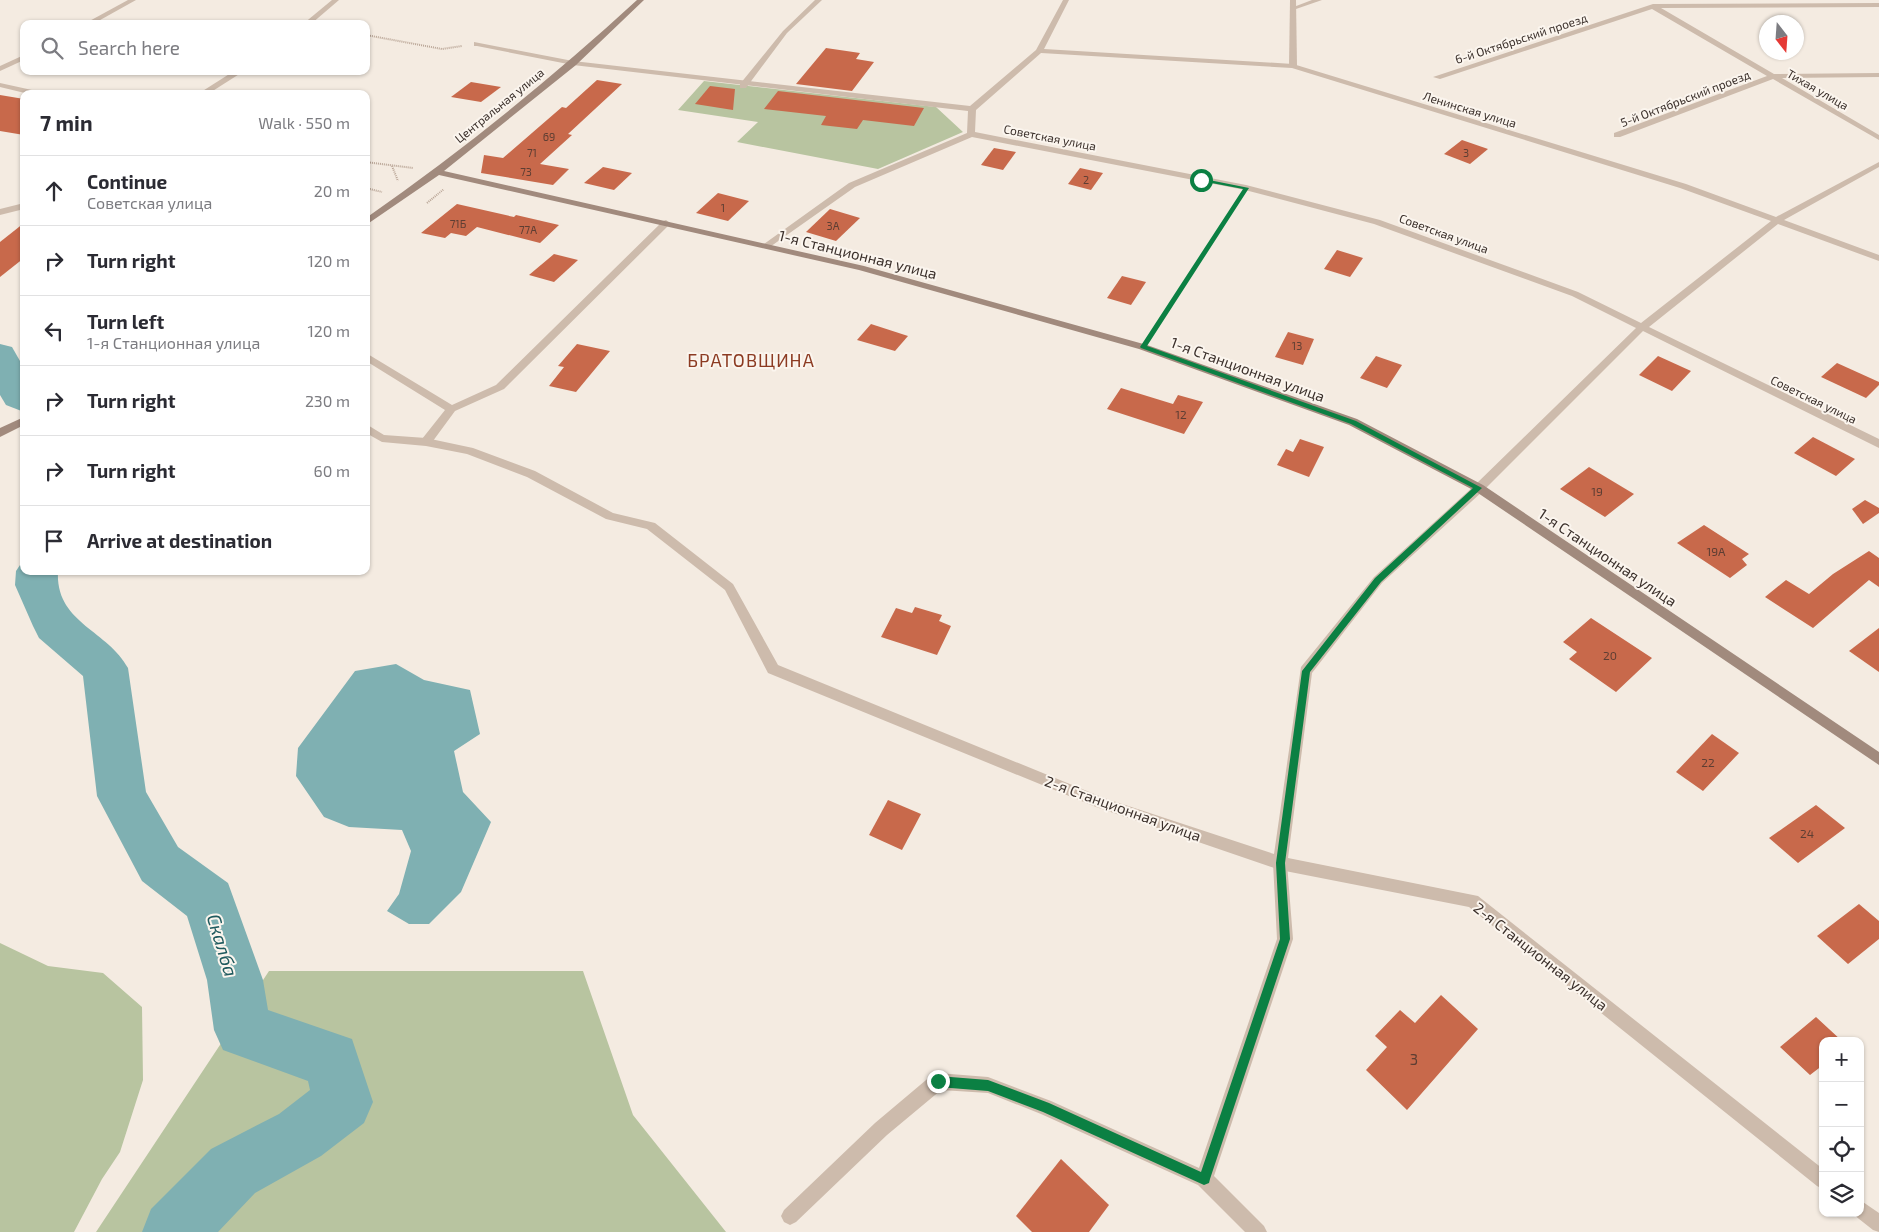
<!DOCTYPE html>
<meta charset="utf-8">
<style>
:root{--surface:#fff;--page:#f7f7f7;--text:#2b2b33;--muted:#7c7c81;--line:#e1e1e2}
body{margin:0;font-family:"Exo 2",sans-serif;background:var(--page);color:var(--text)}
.controls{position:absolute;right:15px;bottom:15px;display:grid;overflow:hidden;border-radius:10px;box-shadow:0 1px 4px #0004}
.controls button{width:45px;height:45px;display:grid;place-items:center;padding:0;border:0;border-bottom:1px solid var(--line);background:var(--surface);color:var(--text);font:25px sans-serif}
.compass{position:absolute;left:1759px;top:15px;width:45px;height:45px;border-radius:50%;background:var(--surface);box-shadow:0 1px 4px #0004;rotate:163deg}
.stop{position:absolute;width:15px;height:15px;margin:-11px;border:4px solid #0b8043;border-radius:50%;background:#fff}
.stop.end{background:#0b8043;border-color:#fff;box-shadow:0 1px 5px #0008}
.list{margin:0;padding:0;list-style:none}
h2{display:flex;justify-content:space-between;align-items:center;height:65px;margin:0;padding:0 20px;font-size:21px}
h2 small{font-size:16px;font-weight:400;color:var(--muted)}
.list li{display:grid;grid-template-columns:32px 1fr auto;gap:15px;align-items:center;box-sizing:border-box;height:70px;padding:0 20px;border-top:1px solid var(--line)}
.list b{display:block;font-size:19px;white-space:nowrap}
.list p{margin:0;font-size:16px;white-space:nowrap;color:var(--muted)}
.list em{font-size:16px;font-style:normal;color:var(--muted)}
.icon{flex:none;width:28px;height:28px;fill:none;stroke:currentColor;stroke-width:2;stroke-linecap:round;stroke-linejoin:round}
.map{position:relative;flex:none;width:1879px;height:1232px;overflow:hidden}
.search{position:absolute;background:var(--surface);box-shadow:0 1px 4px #0004;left:20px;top:20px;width:350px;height:55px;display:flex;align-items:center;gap:12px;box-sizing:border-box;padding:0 18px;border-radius:10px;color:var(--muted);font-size:19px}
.panel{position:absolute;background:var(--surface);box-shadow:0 1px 4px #0004;left:20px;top:90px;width:350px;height:485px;border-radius:10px}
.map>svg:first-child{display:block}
</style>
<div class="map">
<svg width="1879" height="1232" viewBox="0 0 1879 1232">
<rect width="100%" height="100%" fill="#f4ebe1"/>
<g fill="#b8c4a0">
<polygon points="704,81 936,107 963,132 878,169 737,142 758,122 678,110"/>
<polygon points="0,943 48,966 103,973 142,1007 143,1080 120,1152 102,1179 74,1232 0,1232"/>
<polygon points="269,971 583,971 633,1115 726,1232 96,1232"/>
</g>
<polygon fill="#7fb0b2" points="396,664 424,680 470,690 480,734 454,751 463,792 491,822 461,892 429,924 409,924 387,911 399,894 411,851 402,830 349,827 324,817 296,776 298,748 355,671"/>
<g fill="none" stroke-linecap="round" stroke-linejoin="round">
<g fill="#7fb0b2" fill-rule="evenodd">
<polygon points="0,344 12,347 24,368 24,412 6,405 0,395"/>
<path d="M 24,559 L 24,571 L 58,571 C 55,623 108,630 128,668 L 146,792 L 178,847 L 228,883 L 263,980 L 268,1010 L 352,1039 L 373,1102 L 364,1123 L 321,1156 L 255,1193 L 218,1232 L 142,1232 L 151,1209 L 211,1149 L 279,1114 L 310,1090 L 308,1081 L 223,1050 L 214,1030 L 207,980 L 187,916 L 142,881 L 97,796 L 83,676 L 39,638 L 33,626 L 15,585 L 16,571 Z"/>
</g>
</g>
<g fill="#c8694b">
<polygon points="826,48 860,53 856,59 874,62 852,91 796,84"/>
<polygon points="597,80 622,84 568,134 572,135 540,164 569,169 553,185 481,173 484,155 503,158 562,107 566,108"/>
<polygon points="471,82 501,87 481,102 451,97"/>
<polygon points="710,86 735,89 733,110 695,104"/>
<polygon points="778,91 924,108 914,126 863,120 857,129 821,125 826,116 764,109"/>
<polygon points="0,95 24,99 24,135 0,131"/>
<polygon points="1462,140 1488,149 1470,164 1444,154"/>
<polygon points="994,148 1016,152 1003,170 981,165"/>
<polygon points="603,167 632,173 614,190 584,183"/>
<polygon points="1080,168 1103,173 1091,190 1068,184"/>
<polygon points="718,193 749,201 728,221 696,213"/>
<polygon points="457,204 514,217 516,215 559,225 540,243 477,227 466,236 451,233 445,238 421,233"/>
<polygon points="830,209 860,218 836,241 806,232"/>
<polygon points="24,223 24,258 0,277 0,242"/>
<polygon points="1337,250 1363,258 1350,277 1324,269"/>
<polygon points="554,254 578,260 554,282 529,275"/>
<polygon points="1122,276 1146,282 1131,305 1107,298"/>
<polygon points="871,324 908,336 895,351 857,340"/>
<polygon points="1288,332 1314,339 1303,365 1275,357"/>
<polygon points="577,344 610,351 576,392 549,386 564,367 558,366"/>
<polygon points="1376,356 1402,365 1387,388 1360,378"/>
<polygon points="1658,356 1691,371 1672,391 1639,375"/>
<polygon points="1837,363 1879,382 1879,385 1866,398 1821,377"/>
<polygon points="1121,388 1173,404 1178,395 1203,402 1184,434 1107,409"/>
<polygon points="1813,437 1855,459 1836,476 1794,453"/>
<polygon points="1300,439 1324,447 1309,477 1277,465 1286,449 1293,452"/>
<polygon points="1589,467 1634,494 1605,517 1560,489"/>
<polygon points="1865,500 1879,508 1879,513 1863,524 1852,509"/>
<polygon points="1704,525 1749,554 1742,559 1747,565 1730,578 1677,543"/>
<polygon points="1869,551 1879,558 1879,587 1869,580 1813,628 1765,597 1786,580 1809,594 1833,574"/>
<polygon points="915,607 942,615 939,621 951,626 937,655 881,637 896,608 912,613"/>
<polygon points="1591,618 1652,658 1616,692 1569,659 1577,652 1563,642"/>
<polygon points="1879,628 1879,672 1849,651"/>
<polygon points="1712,734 1739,753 1703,791 1676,772"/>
<polygon points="888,800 921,814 902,850 869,835"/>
<polygon points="1816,805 1845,828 1798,863 1769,838"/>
<polygon points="1859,904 1879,921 1879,939 1848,964 1817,936"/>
<polygon points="1441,995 1478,1029 1407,1110 1366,1070 1387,1047 1375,1036 1400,1010 1415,1023"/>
<polygon points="1816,1017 1842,1041 1823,1041 1823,1065 1810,1075 1780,1047"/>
<polygon points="1061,1159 1109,1205 1089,1232 1032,1232 1016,1216"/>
</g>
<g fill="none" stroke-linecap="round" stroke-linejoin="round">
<g stroke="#b9a596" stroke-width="2" stroke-dasharray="1 1" stroke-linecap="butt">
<polyline points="366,35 442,49 462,46"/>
<polyline points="366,162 413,168"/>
<polyline points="392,166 398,181"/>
<polyline points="366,188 382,192"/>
<polyline points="427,203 444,189"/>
<polyline points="1235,205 1238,201"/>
</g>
<polyline stroke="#b9a596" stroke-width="2.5" stroke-dasharray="2 2" stroke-linecap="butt" points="1151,334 1236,204"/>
<g fill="#cdbbac" fill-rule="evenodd">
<polygon points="815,0 822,0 787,33 746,88 740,88 740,84 783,31"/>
<polygon points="1290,0 1296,0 1297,66 1293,68 1289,66"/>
<polygon points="474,42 573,61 577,63 573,65 477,46 474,46"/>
<polygon points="24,203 24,209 0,215 0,209"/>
<polygon points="666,220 670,223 669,225 504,389 455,411 430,445 422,445 421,442 422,439 445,410 366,361 366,353 452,405 496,385 663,221"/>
<polygon points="1280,856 1285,858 1287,863 1293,939 1214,1176 1264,1226 1267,1232 1245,1232 1198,1185 1041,1114 988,1093 941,1090 887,1135 796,1222 790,1225 784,1222 781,1216 784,1210 875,1123 932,1075 938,1073 988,1077 1051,1101 1199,1168 1277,939 1273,863 1275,858"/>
</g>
<g fill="#cdbbac" fill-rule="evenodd">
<polygon points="128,0 136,0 93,24 84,24"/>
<polygon points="332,0 339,0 311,24 303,24"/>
<path d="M 1063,0 L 1069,0 L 1044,49 L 1293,64 L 1686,184 L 1776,217 L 1879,162 L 1879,167 L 1784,220 L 1879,255 L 1879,261 L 1778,224 L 1649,327 L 1879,439 L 1879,448 L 1643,331 L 1483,491 L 1382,583 L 1312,673 L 1288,858 L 1478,896 L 1823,1169 L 1823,1189 L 1817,1186 L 1469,907 L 1280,870 L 1096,807 L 768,673 L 725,590 L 647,529 L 606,519 L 527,477 L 467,454 L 426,446 L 382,442 L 366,433 L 366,424 L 384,435 L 426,438 L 473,448 L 535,471 L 613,513 L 655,523 L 733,584 L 778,665 L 1104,798 L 1274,854 L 1301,667 L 1374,577 L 1475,485 L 1636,328 L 1572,296 L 1374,224 L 1245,190 L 972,137 L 855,187 L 767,249 L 762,246 L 764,244 L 849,183 L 967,133 L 968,111 L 573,65 L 569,63 L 573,61 L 970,106 L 1036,50 ZM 1041,53 L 1292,68 L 1680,188 L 1771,221 L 1641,323 L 1578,292 L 1380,220 L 1246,185 L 975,132 L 976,110 Z"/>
<polygon points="1312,0 1322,0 1296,9 1291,8"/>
<polygon points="1879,3 1879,7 1661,8 1774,74 1879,73 1879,77 1782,78 1879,135 1879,140 1773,79 1620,137 1614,137 1614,133 1767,76 1652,9 1440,79 1433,77 1653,4"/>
<polygon points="24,55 24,60 0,71 0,66"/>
<polygon points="234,71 244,71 208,94 198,94"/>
<polygon points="0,83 41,92 45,94 29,94 0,87"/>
<polygon points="1860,1200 1879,1213 1879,1232 1873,1230 1854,1215 1853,1213 1860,1213"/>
</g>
<g fill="#a18a7d" fill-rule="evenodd">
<path d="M 637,0 L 644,0 L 576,65 L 444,171 L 864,266 L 1147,345 L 1357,419 L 1483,485 L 1879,752 L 1879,765 L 1475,491 L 1349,425 L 1139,349 L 859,270 L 439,175 L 366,225 L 366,218 C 462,151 551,79 637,0 Z"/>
<polygon points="24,417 24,425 0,437 0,428"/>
</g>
</g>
<polygon fill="#0b8043" points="1199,178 1249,188 1147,346 1356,421 1482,488 1381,582 1310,672 1285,863 1290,939 1210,1179 1209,1183 1204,1185 1043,1112 988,1091 938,1087 934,1085 932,1081 934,1077 938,1076 988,1080 1049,1103 1201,1172 1280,939 1276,863 1302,671 1375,578 1473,488 1351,424 1141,348 1140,347 1243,189 1201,181"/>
<g text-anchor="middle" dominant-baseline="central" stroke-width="4" stroke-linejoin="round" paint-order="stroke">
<g font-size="11" fill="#5e3e33">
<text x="549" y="136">69</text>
<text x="532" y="152">71</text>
<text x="1466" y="152">3</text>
<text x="526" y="171">73</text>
<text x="1086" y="179">2</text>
<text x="723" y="207">1</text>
<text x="458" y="223">71Б</text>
<text x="833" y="225">3А</text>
<text x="528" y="229">77А</text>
<text x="1297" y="345">13</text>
</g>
<g font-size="12" fill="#3b302b" stroke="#fbf5ee">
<text transform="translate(1521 38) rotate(-18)">6-й Октябрьский проезд</text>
<text transform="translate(1818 89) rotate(30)">Тихая улица</text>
<text transform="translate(1685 98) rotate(-21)">5-й Октябрьский проезд</text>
<text transform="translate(499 105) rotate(-39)">Центральная улица</text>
<text transform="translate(1470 109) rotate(17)">Ленинская улица</text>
<text transform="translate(1050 137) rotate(11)">Советская улица</text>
<text transform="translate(1444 233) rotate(20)">Советская улица</text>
<text transform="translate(1814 399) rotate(26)">Советская улица</text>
</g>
<g font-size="12" fill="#5e3e33">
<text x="1181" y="414">12</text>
<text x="1597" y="491">19</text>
<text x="1716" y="551">19А</text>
<text x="1610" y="655">20</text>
<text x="1708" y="762">22</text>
<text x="1807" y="833">24</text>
</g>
<g font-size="15" fill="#3b302b" stroke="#fbf5ee">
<text transform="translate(858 254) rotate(14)">1-я Станционная улица</text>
<text transform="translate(1248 369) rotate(20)">1-я Станционная улица</text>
<text transform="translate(1608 557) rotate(34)">1-я Станционная улица</text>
<text transform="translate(1123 808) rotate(20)">2-я Станционная улица</text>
<text transform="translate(1541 956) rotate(38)">2-я Станционная улица</text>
</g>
<g font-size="15" fill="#5e3e33">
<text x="1414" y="1059">3</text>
</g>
<g font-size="18" letter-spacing="1" fill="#8c3b22" stroke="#fbf5ee">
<text x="751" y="360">БРАТОВЩИНА</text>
</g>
<g font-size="19" font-style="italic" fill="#1f5a5e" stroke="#fbf5ee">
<text transform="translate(223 945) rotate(73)">Скалба</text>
</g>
</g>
</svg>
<div class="controls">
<button>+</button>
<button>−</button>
<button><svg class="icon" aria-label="locate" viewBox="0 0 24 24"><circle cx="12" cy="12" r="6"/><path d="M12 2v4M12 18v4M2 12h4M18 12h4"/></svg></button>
<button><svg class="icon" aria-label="layers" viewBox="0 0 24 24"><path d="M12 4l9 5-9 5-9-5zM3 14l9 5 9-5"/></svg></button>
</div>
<svg class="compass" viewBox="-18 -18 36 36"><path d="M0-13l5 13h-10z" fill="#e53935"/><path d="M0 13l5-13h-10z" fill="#7c7c81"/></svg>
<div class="stop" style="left:1201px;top:180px"></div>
<div class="stop end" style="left:938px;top:1081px"></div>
<div class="search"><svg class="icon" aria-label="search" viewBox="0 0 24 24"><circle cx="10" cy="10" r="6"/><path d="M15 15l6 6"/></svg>Search here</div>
<section class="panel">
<h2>7 min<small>Walk · 550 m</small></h2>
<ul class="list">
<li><svg class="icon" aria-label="ahead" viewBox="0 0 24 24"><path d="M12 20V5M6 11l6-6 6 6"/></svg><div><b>Continue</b><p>Советская улица</p></div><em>20 m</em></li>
<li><svg class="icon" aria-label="right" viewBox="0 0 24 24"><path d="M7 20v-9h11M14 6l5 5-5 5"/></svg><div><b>Turn right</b></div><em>120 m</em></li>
<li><svg class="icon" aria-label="left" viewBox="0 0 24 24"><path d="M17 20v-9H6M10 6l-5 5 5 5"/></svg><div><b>Turn left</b><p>1-я Станционная улица</p></div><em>120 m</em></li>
<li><svg class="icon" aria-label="right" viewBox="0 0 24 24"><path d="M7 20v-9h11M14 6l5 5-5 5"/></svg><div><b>Turn right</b></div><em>230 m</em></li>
<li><svg class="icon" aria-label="right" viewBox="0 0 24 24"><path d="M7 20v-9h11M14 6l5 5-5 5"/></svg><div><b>Turn right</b></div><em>60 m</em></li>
<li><svg class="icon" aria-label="arrive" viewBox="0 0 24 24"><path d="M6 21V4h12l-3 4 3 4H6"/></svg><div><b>Arrive at destination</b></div></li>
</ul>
</section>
</div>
